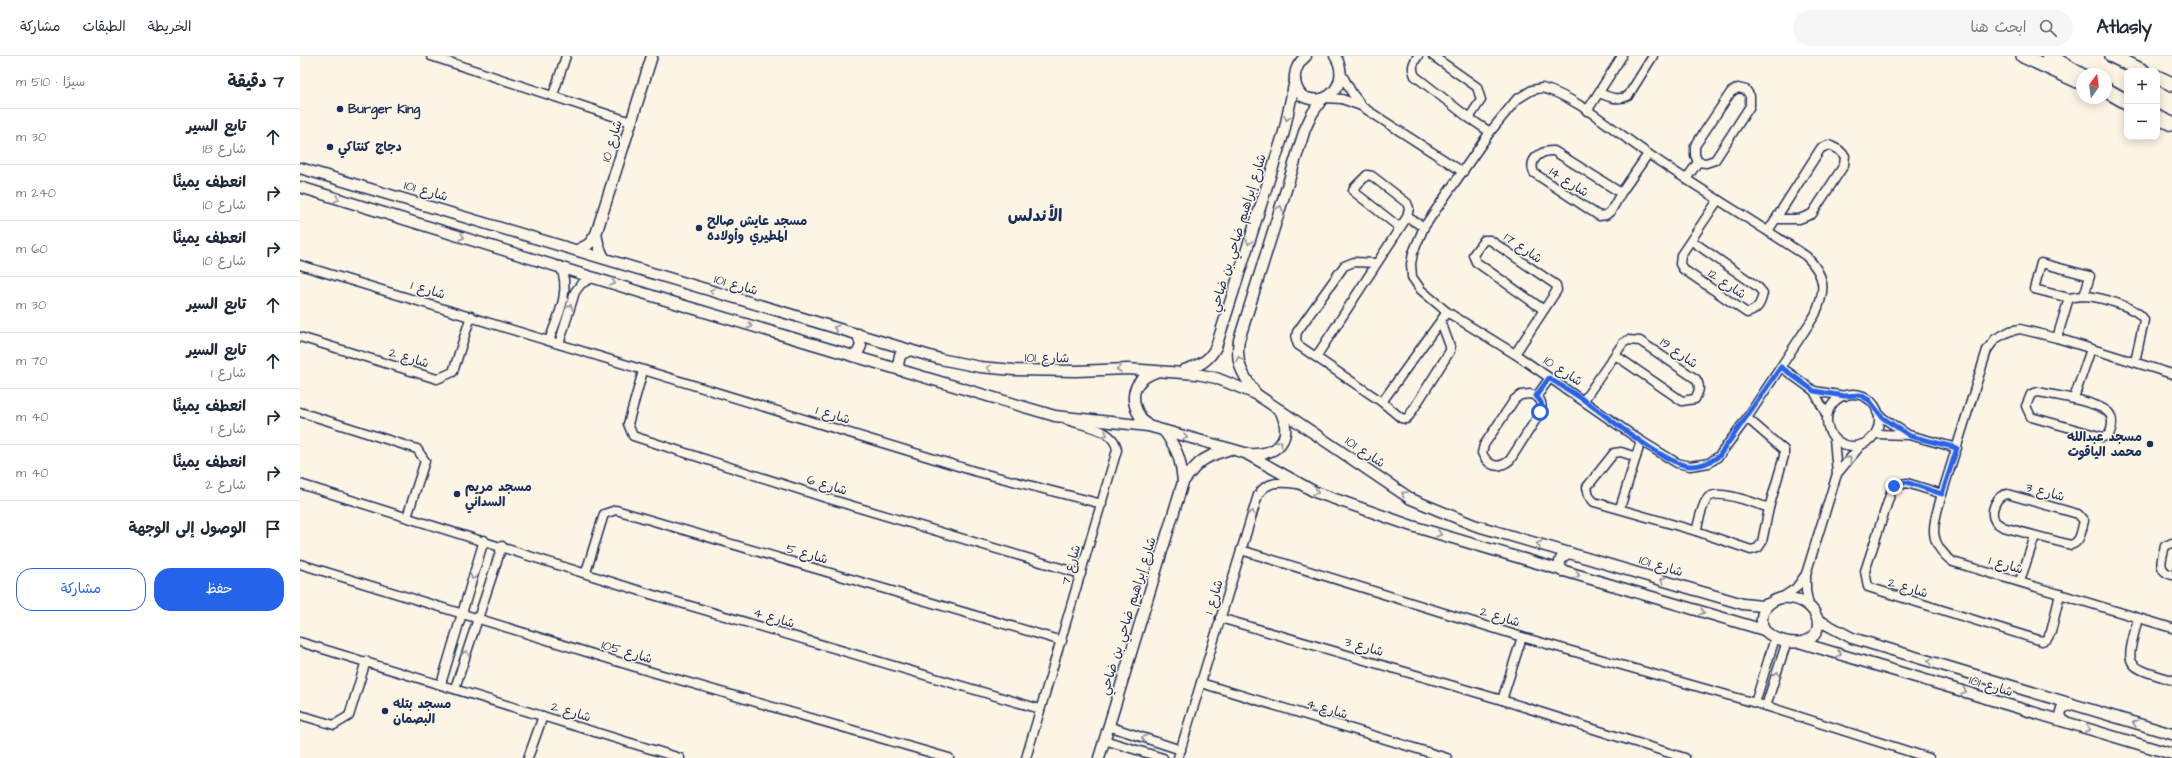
<!DOCTYPE html>
<html lang="ar">
<meta charset="utf-8">
<style>
:root{--surface:#fff;--page:#f6f6f7;--text:#1f2937;--muted:#747a83;--line:#e0e1e3;--accent:#2563eb}
body{margin:0;font-family:"Architects Daughter","Playpen Sans Arabic",sans-serif;background:var(--page);color:var(--text);direction:rtl}
.controls{position:absolute;right:12px;top:12px;display:grid;overflow:hidden;border-radius:8px;box-shadow:0 2px 10px #0003}
.controls button{width:36px;height:36px;display:grid;place-items:center;padding:0;border:0;border-bottom:1px solid var(--line);background:var(--surface);color:var(--text);font:20px sans-serif}
.compass{position:absolute;left:1776px;top:12px;width:36px;height:36px;border-radius:50%;background:var(--surface);box-shadow:0 2px 10px #0003;rotate:14deg}
.stop{position:absolute;width:12px;height:12px;margin:-9px;border:3px solid #2563eb;border-radius:50%;background:#fff}
.stop.end{background:#2563eb;border-color:#fff;box-shadow:0 1px 4px #0008}
.list{margin:0;padding:0;list-style:none}
h2{display:flex;justify-content:space-between;align-items:center;height:52px;margin:0;padding:0 16px;font-size:17px}
h2 small{font-size:13px;font-weight:400;color:var(--muted)}
.list li{display:grid;grid-template-columns:26px 1fr auto;gap:12px;align-items:center;box-sizing:border-box;height:56px;padding:0 16px;border-top:1px solid var(--line)}
.list b{display:block;font-size:15px;white-space:nowrap}
.list p{margin:0;font-size:13px;white-space:nowrap;color:var(--muted)}
.list em{font-size:13px;font-style:normal;color:var(--muted)}
.actions{display:flex;gap:8px;padding:12px 16px}
.actions a{flex:1;padding:9px 0;border:1px solid var(--accent);border-radius:16px;text-align:center;font-size:14px;color:var(--accent)}
.actions .main{background:var(--accent);color:#fff}
.icon{flex:none;width:22px;height:22px;fill:none;stroke:currentColor;stroke-width:2;stroke-linecap:round;stroke-linejoin:round}
.map{position:relative;flex:none;width:1872px;height:702px;overflow:hidden;direction:ltr}
header{display:flex;align-items:center;gap:24px;box-sizing:border-box;height:56px;padding:0 20px;background:var(--surface);border-bottom:1px solid var(--line)}
header strong{font-size:19px}
nav{display:flex;gap:22px;margin-inline-start:auto;font-size:14px}
.search{width:280px;height:36px;background:var(--page);display:flex;align-items:center;gap:10px;box-sizing:border-box;padding:0 14px;border-radius:22px;color:var(--muted);font-size:15px}
main{display:flex}
aside{flex:1;background:var(--surface)}
.map>svg:first-child{display:block}
</style>
<header>
<strong>Atlasly</strong>
<div class="search"><svg class="icon" aria-label="search" viewBox="0 0 24 24"><circle cx="10" cy="10" r="6"/><path d="M15 15l6 6"/></svg>ابحث هنا</div>
<nav><a>الخريطة</a><a>الطبقات</a><a>مشاركة</a></nav>
</header>
<main>
<div class="map">
<svg width="1872" height="702" viewBox="0 0 1872 702">
<rect width="100%" height="100%" fill="#fcf5e5"/>
<filter id="ink" filterUnits="userSpaceOnUse"><feTurbulence type="fractalNoise" baseFrequency=".025" numOctaves="2"/><feDisplacementMap in="SourceGraphic" scale="8" xChannelSelector="R" yChannelSelector="G"/><feConvolveMatrix kernelMatrix="1 2 1 2 8 2 1 2 1" color-interpolation-filters="sRGB"/></filter>
<g filter="url(#ink)">
<g fill="none" stroke-linecap="round" stroke-linejoin="round">
<defs>
<g id="minor">
<polyline points="131,0 331,66"/>
<path d="M 1118,0 C 1113,7 1111,12 1115,20 L 1169,62 L 1190,76"/>
<polyline points="1133,0 1177,31 1181,44 1169,62"/>
<polyline points="1041,17 1052,37 1061,49"/>
<path d="M 1242,32 C 1276,40 1317,77 1347,97 C 1399,133 1453,165 1506,200 C 1526,220 1526,234 1515,259 L 1447,362 L 1419,400 L 1409,407 L 1390,410 L 1377,407 L 1341,385 L 1215,298 L 1147,256 L 1121,234 L 1112,221 L 1111,208 L 1113,197 L 1124,171 L 1190,76 L 1216,44 L 1232,34 Z"/>
<polygon points="1438,32 1446,34 1450,40 1450,50 1415,104 1406,107 1398,106 1395,99 1395,90 1431,36"/>
<path d="M 1299,37 C 1309,41 1318,45 1328,40 L 1353,0"/>
<polyline points="253,39 266,0"/>
<polyline points="1024,42 1042,43 1061,50 1163,116"/>
<polyline points="1287,55 1322,0"/>
<polyline points="1387,122 1398,106"/>
<path d="M 1321,137 L 1254,95 C 1241,94 1228,103 1234,117 L 1299,160 L 1306,159 L 1311,155 L 1321,137 L 1348,98"/>
<polyline points="1107,161 1124,171"/>
<polyline points="1468,175 1521,92 1529,89 1539,94 1545,100 1544,109 1512,158 1499,163 1478,163"/>
<path d="M 1392,185 L 1458,231 L 1463,237 C 1461,247 1458,254 1447,257 L 1383,213 L 1380,208 L 1381,199 L 1418,144"/>
<polyline points="1076,207 1054,206 1044,210 997,276 996,283 998,289 1082,346 1101,362 1106,363 1109,360 1150,295 1150,290 1141,266"/>
<polyline points="0,209 674,415 802,448"/>
<polyline points="1769,242 1734,233 1741,207 1790,220 1784,240"/>
<polyline points="0,281 137,323 153,316 171,260"/>
<path d="M 1757,282 L 1769,242 C 1774,241 1780,240 1785,240 C 1800,241 1838,251 1844,264 L 1835,306"/>
<path d="M 249,285 C 257,262 272,235 260,210"/>
<polyline points="259,288 275,236 281,228 294,221"/>
<polyline points="1215,298 1257,234 1256,229 1190,184 1184,184 1173,199 1176,206 1244,254"/>
<polyline points="1016,301 1107,161 1109,152 1107,147 1072,120 1067,119 1054,132 1053,135 1099,171"/>
<polyline points="1481,311 1514,335 1545,340"/>
<polyline points="343,315 328,368 333,380 526,442 781,518"/>
<path d="M 1872,318 L 1757,282 L 1720,273 L 1710,275 L 1695,283 L 1687,294 L 1642,438 C 1634,467 1625,485 1653,506 L 1872,572"/>
<polyline points="1514,335 1527,360"/>
<path d="M 1738,336 C 1754,339 1796,345 1808,356 C 1814,362 1812,372 1809,379 L 1803,381 L 1731,361 L 1726,350 L 1731,338 Z"/>
<path d="M 1230,338 C 1240,341 1244,346 1240,357 L 1210,404 C 1198,414 1188,410 1182,397 L 1184,389 L 1215,343 L 1221,339 Z"/>
<circle cx="1553" cy="364" r="26"/>
<polyline points="1237,340 1249,323"/>
<polyline points="1774,342 1791,293"/>
<path d="M 1284,344 L 1323,287 L 1328,284 L 1340,285 L 1396,323 C 1401,331 1399,335 1395,343 L 1382,345 L 1315,299"/>
<polyline points="1082,346 1147,256"/>
<polyline points="0,356 117,393 125,405 107,461"/>
<polyline points="1577,356 1583,362 1607,378"/>
<polyline points="1575,378 1609,379 1657,392"/>
<polyline points="1534,382 1537,418"/>
<polyline points="1336,401 1321,396 1314,397 1287,431 1289,440 1294,446 1396,475 1451,494 1458,492 1462,486 1469,452 1484,400 1484,394 1447,362"/>
<polyline points="0,428 350,538 740,653"/>
<polyline points="1642,438 1607,427 1593,430 1565,515 1568,531 1742,585 1747,583 1751,576 1760,538"/>
<path d="M 1707,438 L 1778,458 L 1784,465 C 1781,475 1781,486 1771,489 L 1703,471 C 1700,469 1696,467 1695,465 C 1689,455 1697,439 1707,438 Z"/>
<polyline points="1320,452 1341,385"/>
<path d="M 1396,475 C 1399,466 1401,451 1407,443 C 1415,431 1457,448 1469,452"/>
<path d="M 1872,487 L 1865,490 C 1862,502 1856,515 1872,519"/>
<polyline points="941,494 1222,581 1466,650 1629,702"/>
<polyline points="0,508 345,614 649,702"/>
<polyline points="286,516 304,458 316,454 762,585"/>
<polyline points="1506,518 1506,535 1509,549"/>
<polyline points="1720,525 1735,480"/>
<polyline points="1481,542 1496,532 1506,518 1537,418 1561,389"/>
<polyline points="920,562 1202,644 1385,702"/>
<path d="M 1838,562 C 1826,611 1822,609 1872,624"/>
<polyline points="0,586 380,702"/>
<polyline points="901,627 1147,702"/>
<polyline points="141,628 184,484"/>
<polyline points="155,632 202,490"/>
<polyline points="1202,644 1222,581"/>
<polyline points="1455,647 1475,582"/>
<polyline points="1466,650 1487,585"/>
<polyline points="0,659 34,669 49,660 66,605"/>
<polyline points="808,670 881,694"/>
<polyline points="804,684 863,702"/>
<polyline points="228,702 243,660"/>
<path d="M 726,702 L 817,394 C 815,373 784,370 767,364"/>
<path d="M 878,702 L 958,439 C 967,424 982,426 998,428"/>
</g>
<g id="tertiary">
<path d="M 1006,0 C 993,11 991,27 1002,40 C 1029,54 1051,24 1035,0"/>
<polyline points="0,112 640,303 680,311 714,314 776,315 828,313 897,318 916,322 956,338 1111,443 1174,469 1443,548 1462,550 1468,548"/>
<polyline points="0,131 385,250 755,360 848,370 931,393 945,397 1015,436 1112,470 1464,574"/>
<polyline points="296,178 299,191 304,202"/>
<polyline points="278,194 289,188 296,178 352,0"/>
<polyline points="552,300 557,298 561,290 558,278"/>
<polyline points="600,314 598,309 600,299 610,294"/>
<path d="M 884,314 C 900,309 908,306 916,291 L 984,76 L 995,24"/>
<path d="M 956,338 C 943,319 935,308 939,284 L 1005,73 L 1012,58 L 1022,43"/>
<path d="M 848,370 C 829,351 827,326 856,316"/>
<path d="M 864,375 C 878,394 881,404 883,426"/>
<path d="M 948,398 C 978,400 994,383 980,354"/>
<path d="M 1262,515 C 1257,506 1261,499 1270,497"/>
<path d="M 1481,542 C 1525,539 1532,592 1489,586 C 1479,584 1471,581 1464,574 C 1458,559 1465,546 1481,542 Z"/>
<polyline points="1518,564 1552,582 1872,678"/>
<polyline points="1502,587 1872,698"/>
<polyline points="1763,665 1760,659 1762,652 1772,648"/>
<path d="M 799,702 L 883,426 C 900,403 903,402 930,393"/>
</g>
<g id="trunk">
<polyline points="1723,0 1782,27"/>
<polyline points="1812,0 1843,15"/>
<polyline points="1857,21 1872,28"/>
<polyline points="1857,61 1872,68"/>
</g>
<g id="motorway">
<polyline points="1749,0 1782,20"/>
<polyline points="1806,34 1827,46"/>
</g>
</defs>
<use href="#minor" stroke="#1b2f5e" stroke-width="11"/>
<use href="#tertiary" stroke="#1b2f5e" stroke-width="13"/>
<use href="#trunk" stroke="#1b2f5e" stroke-width="16"/>
<use href="#motorway" stroke="#1b2f5e" stroke-width="17"/>
<use href="#minor" stroke="#fcf5e5" stroke-width="8"/>
<use href="#tertiary" stroke="#fcf5e5" stroke-width="10"/>
<use href="#trunk" stroke="#fcf5e5" stroke-width="13"/>
<use href="#motorway" stroke="#fcf5e5" stroke-width="14"/>
</g>
<defs><path id="oneway-chevron" d="M-2-3.5L2.5 0L-2 3.5" fill="none" stroke-width="1.6" stroke-linecap="round" stroke-linejoin="round"/></defs>
<g stroke="#8c92a2">
<use href="#oneway-chevron" transform="translate(987 62) rotate(103)"/>
<use href="#oneway-chevron" transform="translate(37 143) rotate(17)"/>
<use href="#oneway-chevron" transform="translate(980 152) rotate(-73)"/>
<use href="#oneway-chevron" transform="translate(162 181) rotate(17)"/>
<use href="#oneway-chevron" transform="translate(949 186) rotate(107)"/>
<use href="#oneway-chevron" transform="translate(313 227) rotate(18)"/>
<use href="#oneway-chevron" transform="translate(412 235) rotate(-164)"/>
<use href="#oneway-chevron" transform="translate(270 251) rotate(-73)"/>
<use href="#oneway-chevron" transform="translate(450 270) rotate(17)"/>
<use href="#oneway-chevron" transform="translate(536 272) rotate(-164)"/>
<use href="#oneway-chevron" transform="translate(939 303) rotate(-102)"/>
<use href="#oneway-chevron" transform="translate(689 312) rotate(-175)"/>
<use href="#oneway-chevron" transform="translate(819 313) rotate(178)"/>
<use href="#oneway-chevron" transform="translate(805 378) rotate(30)"/>
<use href="#oneway-chevron" transform="translate(885 381) rotate(15)"/>
<use href="#oneway-chevron" transform="translate(980 387) rotate(-52)"/>
<use href="#oneway-chevron" transform="translate(1549 403) rotate(-48)"/>
<use href="#oneway-chevron" transform="translate(1016 436) rotate(23)"/>
<use href="#oneway-chevron" transform="translate(1104 438) rotate(-146)"/>
<use href="#oneway-chevron" transform="translate(952 457) rotate(-72)"/>
<use href="#oneway-chevron" transform="translate(1139 478) rotate(17)"/>
<use href="#oneway-chevron" transform="translate(1239 488) rotate(-164)"/>
<use href="#oneway-chevron" transform="translate(1277 519) rotate(17)"/>
<use href="#oneway-chevron" transform="translate(173 521) rotate(106)"/>
<use href="#oneway-chevron" transform="translate(1363 524) rotate(-163)"/>
<use href="#oneway-chevron" transform="translate(1402 556) rotate(17)"/>
<use href="#oneway-chevron" transform="translate(166 597) rotate(-71)"/>
<use href="#oneway-chevron" transform="translate(1539 598) rotate(17)"/>
<use href="#oneway-chevron" transform="translate(1630 605) rotate(-163)"/>
<use href="#oneway-chevron" transform="translate(1477 618) rotate(-72)"/>
<use href="#oneway-chevron" transform="translate(1664 635) rotate(17)"/>
<use href="#oneway-chevron" transform="translate(1835 667) rotate(-163)"/>
<use href="#oneway-chevron" transform="translate(1788 673) rotate(17)"/>
<use href="#oneway-chevron" transform="translate(844 682) rotate(-162)"/>
</g>
</g>
<g fill="none" stroke-linecap="round" stroke-linejoin="round" filter="url(#ink)">
<path stroke="#2563eb" stroke-width="5" d="M 1240,356 C 1243,349 1242,346 1236,340 L 1249,322 C 1261,330 1274,337 1285,345 C 1307,360 1367,410 1391,410 C 1402,410 1411,406 1419,400 L 1481,311 L 1514,335 L 1544,340 L 1560,339 L 1569,344 L 1583,362 L 1610,380 L 1657,392 L 1642,438 L 1606,426 L 1594,430"/>
</g>
<g fill="#1b2f5e" stroke="#fcf5e5" stroke-width="1.5">
<circle cx="40" cy="53" r="4"/>
<circle cx="30" cy="91" r="4"/>
<circle cx="399" cy="172" r="4"/>
<circle cx="1850" cy="388" r="4"/>
<circle cx="157" cy="438" r="4"/>
<circle cx="85" cy="655" r="4"/>
</g>
<g text-anchor="middle" dominant-baseline="central" stroke-width="3" stroke-linejoin="round" paint-order="stroke">
<g font-size="13" font-weight="bold" fill="#1b2f5e" stroke="#fcf5e5" text-anchor="start">
<text x="48" y="53">Burger King</text>
<text x="38" y="91">دجاج كنتاكي</text>
<text x="407" y="165">مسجد عايش صالح<tspan x="407" dy="15">المطيري وأولاده</tspan></text>
<text x="1842" y="381" text-anchor="end">مسجد عبدالله<tspan x="1842" dy="15">محمد الياقوت</tspan></text>
<text x="165" y="431">مسجد مريم<tspan x="165" dy="15">السداني</tspan></text>
<text x="93" y="648">مسجد بتله<tspan x="93" dy="15">البصمان</tspan></text>
</g>
<g font-size="13" fill="#1b2f5e" stroke="#fcf5e5">
<text transform="translate(312 85) rotate(-73)">شارع 10</text>
<text transform="translate(1269 126) rotate(33)">شارع 14</text>
<text transform="translate(126 135) rotate(16)">شارع 101</text>
<text transform="translate(938 177) rotate(-73)">شارع إبراهيم ضاحي بن ضاحي</text>
<text transform="translate(1223 192) rotate(35)">شارع 17</text>
<text transform="translate(1427 228) rotate(34)">شارع 12</text>
<text transform="translate(436 229) rotate(16)">شارع 101</text>
<text transform="translate(128 234) rotate(17)">شارع 1</text>
<text transform="translate(1379 297) rotate(35)">شارع 19</text>
<text transform="translate(109 302) rotate(17)">شارع 2</text>
<text transform="translate(747 302) rotate(1)">شارع 101</text>
<text transform="translate(1263 315) rotate(33)">شارع 10</text>
<text transform="translate(533 359) rotate(17)">شارع 1</text>
<text transform="translate(1065 396) rotate(34)">شارع 101</text>
<text transform="translate(527 429) rotate(17)">شارع 6</text>
<text transform="translate(1745 436) rotate(15)">شارع 3</text>
<text transform="translate(507 498) rotate(16)">شارع 5</text>
<text transform="translate(771 509) rotate(-74)">شارع 7</text>
<text transform="translate(1706 509) rotate(16)">شارع 1</text>
<text transform="translate(1361 510) rotate(17)">شارع 101</text>
<text transform="translate(1608 532) rotate(17)">شارع 2</text>
<text transform="translate(914 541) rotate(-73)">شارع 1</text>
<text transform="translate(828 560) rotate(-73)">شارع إبراهيم ضاحي بن ضاحي</text>
<text transform="translate(1200 561) rotate(17)">شارع 2</text>
<text transform="translate(474 562) rotate(17)">شارع 4</text>
<text transform="translate(1064 591) rotate(16)">شارع 3</text>
<text transform="translate(327 596) rotate(17)">شارع 105</text>
<text transform="translate(1691 630) rotate(17)">شارع 101</text>
<text transform="translate(1027 653) rotate(17)">شارع 4</text>
<text transform="translate(271 656) rotate(17)">شارع 2</text>
</g>
<g font-size="17" font-weight="bold" fill="#1b2f5e" stroke="#fcf5e5">
<text x="735" y="160">الأندلس</text>
</g>
</g>
</svg>
<div class="controls">
<button>+</button>
<button>−</button>
</div>
<svg class="compass" viewBox="-18 -18 36 36"><path d="M0-13l5 13h-10z" fill="#e53935"/><path d="M0 13l5-13h-10z" fill="#747a83"/></svg>
<div class="stop" style="left:1240px;top:356px"></div>
<div class="stop end" style="left:1594px;top:430px"></div>
</div>
<aside>
<h2>7 دقيقة<small>سيرًا · 510 m</small></h2>
<ul class="list">
<li><svg class="icon" aria-label="ahead" viewBox="0 0 24 24"><path d="M12 20V5M6 11l6-6 6 6"/></svg><div><b>تابع السير</b><p>شارع 18</p></div><em>30 m</em></li>
<li><svg class="icon" aria-label="right" viewBox="0 0 24 24"><path d="M7 20v-9h11M14 6l5 5-5 5"/></svg><div><b>انعطف يمينًا</b><p>شارع 10</p></div><em>240 m</em></li>
<li><svg class="icon" aria-label="right" viewBox="0 0 24 24"><path d="M7 20v-9h11M14 6l5 5-5 5"/></svg><div><b>انعطف يمينًا</b><p>شارع 10</p></div><em>60 m</em></li>
<li><svg class="icon" aria-label="ahead" viewBox="0 0 24 24"><path d="M12 20V5M6 11l6-6 6 6"/></svg><div><b>تابع السير</b></div><em>30 m</em></li>
<li><svg class="icon" aria-label="ahead" viewBox="0 0 24 24"><path d="M12 20V5M6 11l6-6 6 6"/></svg><div><b>تابع السير</b><p>شارع 1</p></div><em>70 m</em></li>
<li><svg class="icon" aria-label="right" viewBox="0 0 24 24"><path d="M7 20v-9h11M14 6l5 5-5 5"/></svg><div><b>انعطف يمينًا</b><p>شارع 1</p></div><em>40 m</em></li>
<li><svg class="icon" aria-label="right" viewBox="0 0 24 24"><path d="M7 20v-9h11M14 6l5 5-5 5"/></svg><div><b>انعطف يمينًا</b><p>شارع 2</p></div><em>40 m</em></li>
<li><svg class="icon" aria-label="arrive" viewBox="0 0 24 24"><path d="M6 21V4h12l-3 4 3 4H6"/></svg><div><b>الوصول إلى الوجهة</b></div></li>
</ul>
<div class="actions"><a class="main">حفظ</a><a>مشاركة</a></div>
</aside>
</main>
